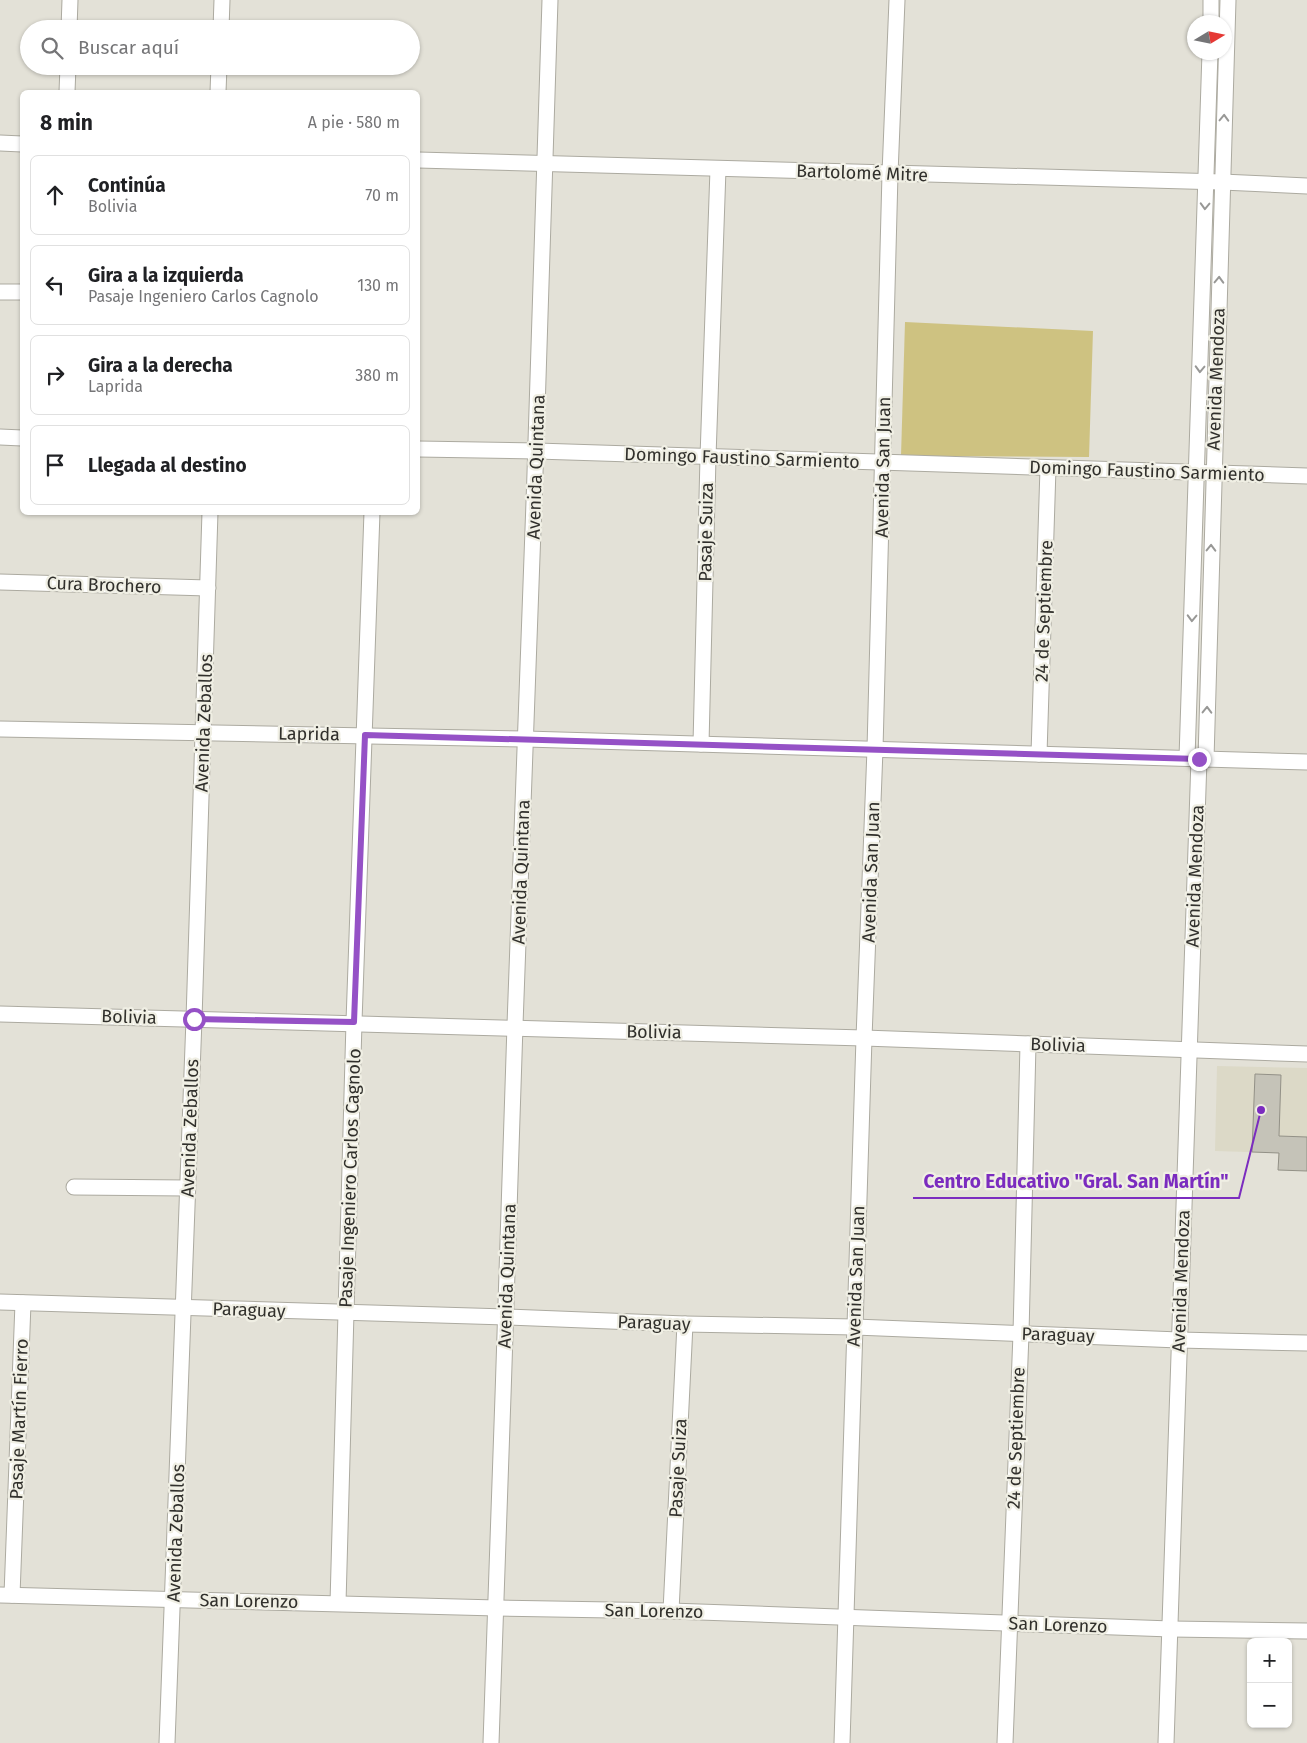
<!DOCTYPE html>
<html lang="es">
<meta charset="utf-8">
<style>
:root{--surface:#fff;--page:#f6f6f6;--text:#202124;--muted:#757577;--line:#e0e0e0}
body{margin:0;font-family:"Fira Sans",sans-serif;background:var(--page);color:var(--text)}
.controls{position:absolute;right:15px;bottom:15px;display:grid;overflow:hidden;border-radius:8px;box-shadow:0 1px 4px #0004}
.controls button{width:45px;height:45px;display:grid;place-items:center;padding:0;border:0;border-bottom:1px solid var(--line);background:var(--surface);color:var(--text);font:25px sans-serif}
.compass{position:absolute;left:1187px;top:15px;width:45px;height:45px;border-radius:50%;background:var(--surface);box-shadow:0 1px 4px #0004;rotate:80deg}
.stop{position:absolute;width:15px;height:15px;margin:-11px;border:4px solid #9551c6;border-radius:50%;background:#fff}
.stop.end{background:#9551c6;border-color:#fff;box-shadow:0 1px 5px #0008}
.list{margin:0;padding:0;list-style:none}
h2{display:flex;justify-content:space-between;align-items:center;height:65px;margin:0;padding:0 20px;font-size:21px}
h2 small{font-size:16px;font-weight:400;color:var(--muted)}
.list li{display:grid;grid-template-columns:32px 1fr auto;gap:15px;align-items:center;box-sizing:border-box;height:80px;margin:0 10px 10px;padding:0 10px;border:1px solid var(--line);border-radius:8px}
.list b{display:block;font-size:19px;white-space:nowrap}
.list p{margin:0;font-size:16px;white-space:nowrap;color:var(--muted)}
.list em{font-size:16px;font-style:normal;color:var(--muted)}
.icon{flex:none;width:28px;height:28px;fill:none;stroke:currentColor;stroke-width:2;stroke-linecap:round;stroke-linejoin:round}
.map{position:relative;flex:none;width:1307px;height:1743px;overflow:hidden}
.search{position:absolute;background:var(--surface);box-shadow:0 1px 4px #0004;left:20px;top:20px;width:400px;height:55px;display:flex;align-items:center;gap:12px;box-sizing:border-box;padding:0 18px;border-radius:28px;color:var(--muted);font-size:19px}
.panel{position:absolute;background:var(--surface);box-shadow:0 1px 4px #0004;left:20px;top:90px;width:400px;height:425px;border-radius:8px}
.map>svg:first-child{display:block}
</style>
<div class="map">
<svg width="1307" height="1743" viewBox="0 0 1307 1743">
<rect width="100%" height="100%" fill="#e3e1d7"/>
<polygon fill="#dcd9c7" points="1217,1066 1307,1068 1307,1171 1278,1170 1278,1153 1215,1151"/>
<polygon fill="#cec281" points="905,322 1093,331 1089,457 901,456"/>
<polygon fill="#c5c3b8" stroke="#939187" points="1255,1074 1281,1075 1279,1136 1307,1137 1307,1171 1278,1170 1279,1153 1252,1152"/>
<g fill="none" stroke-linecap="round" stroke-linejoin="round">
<defs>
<g id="minor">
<polyline points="1211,22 1211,0"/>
<polyline points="69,29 70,0"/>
<polyline points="221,29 222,0"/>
<polyline points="67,92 68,66"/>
<polyline points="218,92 219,66"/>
<polyline points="0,143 22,144"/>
<polyline points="418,160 1222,182 1307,186"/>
<polyline points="0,292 22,292"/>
<polyline points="0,437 22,438"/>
<polyline points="418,449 537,451 1307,476"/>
<polyline points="0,582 208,588"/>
<polyline points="0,729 526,739 1307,762"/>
<polyline points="701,744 708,457 718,169"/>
<polyline points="1039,754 1048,468"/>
<polyline points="1187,758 1210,52"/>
<polyline points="1206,759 1228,0"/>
<polyline points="0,1014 864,1038 1307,1054"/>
<polyline points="74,1187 187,1188"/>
<polyline points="0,1302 506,1317 685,1324 855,1327 1179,1340 1307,1343"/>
<polyline points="0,1595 497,1608 671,1611 1171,1629 1307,1631"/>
<polyline points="12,1595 23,1303"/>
<polyline points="338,1603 354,1022 372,512"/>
<polyline points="671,1611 685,1324"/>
<polyline points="167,1743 194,1019 210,512"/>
<path d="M 491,1743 C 501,1504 506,1264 515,1025 C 527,683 541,342 550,0"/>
<polyline points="842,1743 864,1038 875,749 890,174 897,0"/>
<polyline points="1005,1743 1021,1334 1028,1044"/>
<polyline points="1166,1743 1199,759"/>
</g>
</defs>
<use href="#minor" stroke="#acaaa0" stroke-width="17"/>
<use href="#minor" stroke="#fff" stroke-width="15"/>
</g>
<defs><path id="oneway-chevron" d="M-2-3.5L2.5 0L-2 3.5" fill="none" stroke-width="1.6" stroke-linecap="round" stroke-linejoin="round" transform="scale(1.25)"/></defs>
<g stroke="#989896">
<use href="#oneway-chevron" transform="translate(1224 118) rotate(-88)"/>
<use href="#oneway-chevron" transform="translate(1205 206) rotate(92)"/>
<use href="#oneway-chevron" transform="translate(1219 280) rotate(-88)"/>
<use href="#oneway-chevron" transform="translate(1200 369) rotate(92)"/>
<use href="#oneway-chevron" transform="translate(1211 548) rotate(-89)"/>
<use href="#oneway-chevron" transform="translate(1192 618) rotate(92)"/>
<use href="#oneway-chevron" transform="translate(1207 710) rotate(-89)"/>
</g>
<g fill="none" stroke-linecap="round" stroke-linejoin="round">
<polyline stroke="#9551c6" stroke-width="6" points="194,1019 354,1022 365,735 1199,759"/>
</g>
<g text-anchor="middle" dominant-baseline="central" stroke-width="4.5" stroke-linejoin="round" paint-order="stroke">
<g font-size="18" fill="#31302c" stroke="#f0efe4">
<text transform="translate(862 173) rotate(2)">Bartolomé Mitre</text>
<text transform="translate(1216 379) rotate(-88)">Avenida Mendoza</text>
<text transform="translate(742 458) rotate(2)">Domingo Faustino Sarmiento</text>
<text transform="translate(536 467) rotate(-88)">Avenida Quintana</text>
<text transform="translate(883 467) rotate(-89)">Avenida San Juan</text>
<text transform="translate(1147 471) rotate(2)">Domingo Faustino Sarmiento</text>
<text transform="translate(706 532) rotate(-89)">Pasaje Suiza</text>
<text transform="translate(104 585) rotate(2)">Cura Brochero</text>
<text transform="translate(1044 611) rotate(-88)">24 de Septiembre</text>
<text transform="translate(204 723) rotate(-88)">Avenida Zeballos</text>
<text transform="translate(309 734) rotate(1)">Laprida</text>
<text transform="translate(521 872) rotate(-88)">Avenida Quintana</text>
<text transform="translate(871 872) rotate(-88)">Avenida San Juan</text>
<text transform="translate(1195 876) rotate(-88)">Avenida Mendoza</text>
<text transform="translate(129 1017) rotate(2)">Bolivia</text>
<text transform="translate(654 1032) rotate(1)">Bolivia</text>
<text transform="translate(1058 1045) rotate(2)">Bolivia</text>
<text transform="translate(190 1128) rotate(-88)">Avenida Zeballos</text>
<text transform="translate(350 1178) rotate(-88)">Pasaje Ingeniero Carlos Cagnolo</text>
<text transform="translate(507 1276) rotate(-88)">Avenida Quintana</text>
<text transform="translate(856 1276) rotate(-88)">Avenida San Juan</text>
<text transform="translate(1181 1281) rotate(-88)">Avenida Mendoza</text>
<text transform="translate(249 1310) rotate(2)">Paraguay</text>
<text transform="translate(654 1323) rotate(2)">Paraguay</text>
<text transform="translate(1058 1335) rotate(2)">Paraguay</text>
<text transform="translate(19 1419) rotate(-88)">Pasaje Martín Fierro</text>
<text transform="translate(1016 1438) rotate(-88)">24 de Septiembre</text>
<text transform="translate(678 1468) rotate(-87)">Pasaje Suiza</text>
<text transform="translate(176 1533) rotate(-88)">Avenida Zeballos</text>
<text transform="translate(249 1601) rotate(1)">San Lorenzo</text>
<text transform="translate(654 1611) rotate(1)">San Lorenzo</text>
<text transform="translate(1058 1625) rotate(2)">San Lorenzo</text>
</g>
</g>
<path fill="none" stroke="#7b2cbf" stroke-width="2" d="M1261 1110L1239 1198H913"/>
<circle fill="#7b2cbf" stroke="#f0efe4" stroke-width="2" cx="1261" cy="1110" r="5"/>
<g font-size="19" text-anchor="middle" font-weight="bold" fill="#7b2cbf" stroke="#f0efe4" stroke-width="4.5" stroke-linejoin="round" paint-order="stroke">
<text x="1076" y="1188">Centro Educativo "Gral. San Martín"</text>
</g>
</svg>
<div class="controls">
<button>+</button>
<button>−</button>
</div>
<svg class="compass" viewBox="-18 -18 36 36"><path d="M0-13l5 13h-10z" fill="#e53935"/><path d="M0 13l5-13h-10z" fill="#757577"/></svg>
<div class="stop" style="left:194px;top:1019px"></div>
<div class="stop end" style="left:1199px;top:759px"></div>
<div class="search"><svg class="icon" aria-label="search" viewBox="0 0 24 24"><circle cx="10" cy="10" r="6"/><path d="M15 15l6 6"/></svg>Buscar aquí</div>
<section class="panel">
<h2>8 min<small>A pie · 580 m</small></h2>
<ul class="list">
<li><svg class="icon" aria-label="ahead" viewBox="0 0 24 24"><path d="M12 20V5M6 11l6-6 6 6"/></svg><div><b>Continúa</b><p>Bolivia</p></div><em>70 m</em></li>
<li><svg class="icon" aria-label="left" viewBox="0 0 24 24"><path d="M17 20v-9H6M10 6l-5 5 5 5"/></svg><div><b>Gira a la izquierda</b><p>Pasaje Ingeniero Carlos Cagnolo</p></div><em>130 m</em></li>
<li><svg class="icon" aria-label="right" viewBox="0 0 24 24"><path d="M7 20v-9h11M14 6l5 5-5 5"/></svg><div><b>Gira a la derecha</b><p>Laprida</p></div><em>380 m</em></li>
<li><svg class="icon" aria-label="arrive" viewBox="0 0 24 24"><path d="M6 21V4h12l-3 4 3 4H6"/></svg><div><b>Llegada al destino</b></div></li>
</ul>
</section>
</div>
